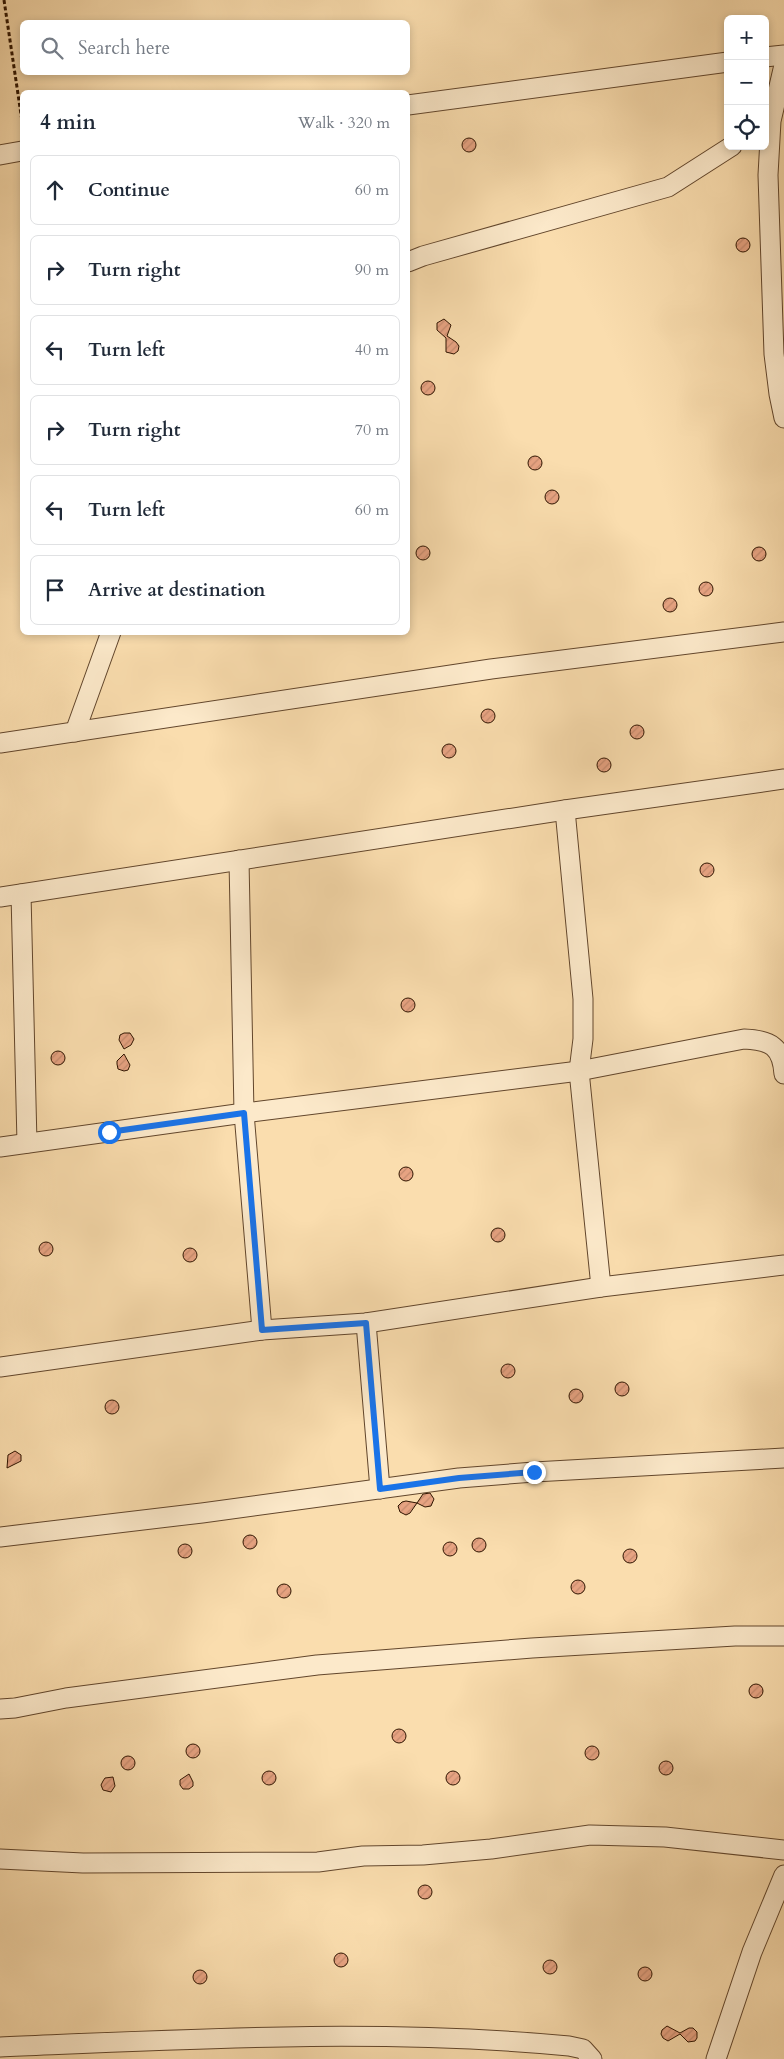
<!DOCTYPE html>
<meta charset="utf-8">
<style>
:root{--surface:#fff;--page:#f2f2f3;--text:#1f2937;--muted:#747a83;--line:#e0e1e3}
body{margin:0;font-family:Cardo,serif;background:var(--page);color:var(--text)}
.controls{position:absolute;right:15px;top:15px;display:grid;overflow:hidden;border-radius:8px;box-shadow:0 2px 8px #0003}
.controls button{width:45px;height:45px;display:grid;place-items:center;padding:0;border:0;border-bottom:1px solid var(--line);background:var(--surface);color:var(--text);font:25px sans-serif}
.stop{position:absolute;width:15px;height:15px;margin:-11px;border:4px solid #1a73e8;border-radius:50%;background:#fff}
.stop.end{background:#1a73e8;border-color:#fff;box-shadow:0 1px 5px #0008}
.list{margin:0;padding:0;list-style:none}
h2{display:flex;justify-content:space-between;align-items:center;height:65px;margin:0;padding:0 20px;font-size:21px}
h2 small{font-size:16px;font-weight:400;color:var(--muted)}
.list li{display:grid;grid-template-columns:32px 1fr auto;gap:15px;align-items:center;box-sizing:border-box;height:70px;margin:0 10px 10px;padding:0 10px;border:1px solid var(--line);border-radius:8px}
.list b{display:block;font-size:19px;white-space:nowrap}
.list em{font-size:16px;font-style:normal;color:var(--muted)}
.icon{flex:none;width:28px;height:28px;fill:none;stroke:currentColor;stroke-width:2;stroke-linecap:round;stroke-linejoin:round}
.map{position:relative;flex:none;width:784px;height:2059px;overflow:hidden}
.search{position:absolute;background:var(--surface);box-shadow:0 2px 8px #0003;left:20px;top:20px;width:390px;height:55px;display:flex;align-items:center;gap:12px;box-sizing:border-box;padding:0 18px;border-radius:8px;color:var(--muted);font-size:19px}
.panel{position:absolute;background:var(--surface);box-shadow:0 2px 8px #0003;left:20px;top:90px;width:390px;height:545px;border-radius:8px}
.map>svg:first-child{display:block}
</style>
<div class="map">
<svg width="784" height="2059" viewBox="0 0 784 2059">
<defs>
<pattern id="building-hatch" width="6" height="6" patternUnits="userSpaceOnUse" patternTransform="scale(1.25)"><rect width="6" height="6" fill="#e7a382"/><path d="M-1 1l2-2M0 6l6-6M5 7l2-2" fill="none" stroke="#c68b6e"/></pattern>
</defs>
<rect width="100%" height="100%" fill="#faddae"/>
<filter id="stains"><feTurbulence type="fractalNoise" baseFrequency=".004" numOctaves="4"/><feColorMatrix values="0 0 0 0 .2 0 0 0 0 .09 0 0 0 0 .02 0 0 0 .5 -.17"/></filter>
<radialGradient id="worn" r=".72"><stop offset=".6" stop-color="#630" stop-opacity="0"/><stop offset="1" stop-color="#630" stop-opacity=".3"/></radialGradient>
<g fill="url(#building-hatch)" stroke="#2f1400">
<circle cx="469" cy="145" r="7"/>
<circle cx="743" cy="245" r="7"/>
<polygon points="444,319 451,325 447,336 456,342 459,346 458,351 454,354 446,352 446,338 437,330 437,323"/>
<circle cx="428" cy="388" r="7"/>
<circle cx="535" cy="463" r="7"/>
<circle cx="552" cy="497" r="7"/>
<circle cx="423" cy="553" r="7"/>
<circle cx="759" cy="554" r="7"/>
<circle cx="706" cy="589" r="7"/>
<circle cx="670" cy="605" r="7"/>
<circle cx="488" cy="716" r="7"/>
<circle cx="637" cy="732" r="7"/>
<circle cx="449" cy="751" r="7"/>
<circle cx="604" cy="765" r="7"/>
<circle cx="707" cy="870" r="7"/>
<circle cx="408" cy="1005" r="7"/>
<polygon points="124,1033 130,1033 134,1039 131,1045 124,1049 119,1040 120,1035"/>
<circle cx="58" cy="1058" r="7"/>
<polygon points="124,1054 130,1065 128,1070 124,1071 118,1069 117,1064 117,1061"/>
<circle cx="406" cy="1174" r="7"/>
<circle cx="498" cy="1235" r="7"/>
<circle cx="46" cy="1249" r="7"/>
<circle cx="190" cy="1255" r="7"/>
<circle cx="508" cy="1371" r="7"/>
<circle cx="622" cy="1389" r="7"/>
<circle cx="576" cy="1396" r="7"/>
<circle cx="112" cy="1407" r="7"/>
<polygon points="15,1451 21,1455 21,1461 7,1468 8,1455"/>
<polygon points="430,1493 434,1499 431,1506 425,1507 417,1503 423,1494"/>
<polygon points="406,1501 417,1503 410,1513 406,1515 400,1512 398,1506 402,1502"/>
<circle cx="250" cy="1542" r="7"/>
<circle cx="479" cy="1545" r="7"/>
<circle cx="450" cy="1549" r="7"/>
<circle cx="185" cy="1551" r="7"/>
<circle cx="630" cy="1556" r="7"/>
<circle cx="578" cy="1587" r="7"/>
<circle cx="284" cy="1591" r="7"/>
<circle cx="756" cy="1691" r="7"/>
<circle cx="399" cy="1736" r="7"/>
<circle cx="193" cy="1751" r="7"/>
<circle cx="592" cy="1753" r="7"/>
<circle cx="128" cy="1763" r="7"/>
<circle cx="666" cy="1768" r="7"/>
<circle cx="269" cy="1778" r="7"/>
<circle cx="453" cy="1778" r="7"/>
<polygon points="189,1774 193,1782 193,1786 189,1789 183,1789 180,1785 180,1780"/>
<polygon points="113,1777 115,1786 111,1792 103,1790 101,1785 103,1781 105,1778"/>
<circle cx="425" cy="1892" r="7"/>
<circle cx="341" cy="1960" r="7"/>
<circle cx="550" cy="1967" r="7"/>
<circle cx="645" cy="1974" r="7"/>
<circle cx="200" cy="1977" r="7"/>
<polygon points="667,2026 680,2033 689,2028 693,2028 697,2032 697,2038 695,2041 688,2042 680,2034 668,2041 663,2038 661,2034 662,2030"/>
</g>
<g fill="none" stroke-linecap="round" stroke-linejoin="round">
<defs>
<g id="minor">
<polyline points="765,57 784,55"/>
<polyline points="784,65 771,121 768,175 774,354 779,394 784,418"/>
<polyline points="408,105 728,62"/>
<polyline points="0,155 22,151"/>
<polyline points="408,262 423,256 668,187 732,146"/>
<polyline points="75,732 111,632"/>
<polyline points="0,743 491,669 784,632"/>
<polyline points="565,810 583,999 583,1039 579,1071 601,1287"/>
<polyline points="239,860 244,1113 262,1330"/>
<polyline points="21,894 27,1143"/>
<polyline points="0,897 565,810 784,779"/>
<path d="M 0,1147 L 244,1113 L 579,1071 L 744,1039 C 771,1040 782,1047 784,1074"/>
<polyline points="366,1323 380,1489"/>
<polyline points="0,1367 262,1330 366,1323 601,1287 784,1265"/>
<polyline points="0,1537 202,1513 459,1478 534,1472 784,1458"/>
<polyline points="0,1709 15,1708 66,1698 317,1665 532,1648 735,1636 784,1636"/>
<polyline points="0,1859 83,1863 318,1862 363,1856 423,1855 491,1849 590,1835 665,1837 784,1850"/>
<path d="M 0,2047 C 189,2039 380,2028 569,2046 L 583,2049 L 592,2059"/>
<polyline points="716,2059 752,1952 784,1875"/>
</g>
</defs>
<use href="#minor" stroke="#62462c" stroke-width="21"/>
<polyline stroke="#2f1400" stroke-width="3" stroke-dasharray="4 2.5" stroke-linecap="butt" points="4,0 22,121"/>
<use href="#minor" stroke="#fce9ca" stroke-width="19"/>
</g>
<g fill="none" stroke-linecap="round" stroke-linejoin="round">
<polyline stroke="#1a73e8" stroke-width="6" points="109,1132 244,1113 262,1330 366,1323 380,1489 459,1478 534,1472"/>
</g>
<rect width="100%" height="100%" filter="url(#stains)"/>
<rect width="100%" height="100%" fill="url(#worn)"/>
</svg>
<div class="controls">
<button>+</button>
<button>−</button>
<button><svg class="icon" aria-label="locate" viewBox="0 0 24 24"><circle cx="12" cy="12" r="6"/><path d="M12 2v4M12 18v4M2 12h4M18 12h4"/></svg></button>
</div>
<div class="stop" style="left:109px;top:1132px"></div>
<div class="stop end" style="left:534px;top:1472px"></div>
<div class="search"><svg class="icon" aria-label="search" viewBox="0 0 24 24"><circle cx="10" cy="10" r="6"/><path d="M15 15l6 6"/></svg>Search here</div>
<section class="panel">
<h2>4 min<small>Walk · 320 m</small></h2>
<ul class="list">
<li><svg class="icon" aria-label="ahead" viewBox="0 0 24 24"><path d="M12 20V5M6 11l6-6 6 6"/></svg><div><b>Continue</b></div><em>60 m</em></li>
<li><svg class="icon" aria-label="right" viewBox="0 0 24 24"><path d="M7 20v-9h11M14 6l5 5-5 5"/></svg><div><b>Turn right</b></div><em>90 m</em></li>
<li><svg class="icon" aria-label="left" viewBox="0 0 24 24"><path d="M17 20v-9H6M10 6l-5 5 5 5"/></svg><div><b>Turn left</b></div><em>40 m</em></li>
<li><svg class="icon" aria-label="right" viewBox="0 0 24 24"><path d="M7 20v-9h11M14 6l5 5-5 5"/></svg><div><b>Turn right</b></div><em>70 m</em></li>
<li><svg class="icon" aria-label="left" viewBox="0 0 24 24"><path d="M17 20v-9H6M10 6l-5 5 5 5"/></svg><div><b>Turn left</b></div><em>60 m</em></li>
<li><svg class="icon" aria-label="arrive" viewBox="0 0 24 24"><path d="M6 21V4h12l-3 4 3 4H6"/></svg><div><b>Arrive at destination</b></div></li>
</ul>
</section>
</div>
